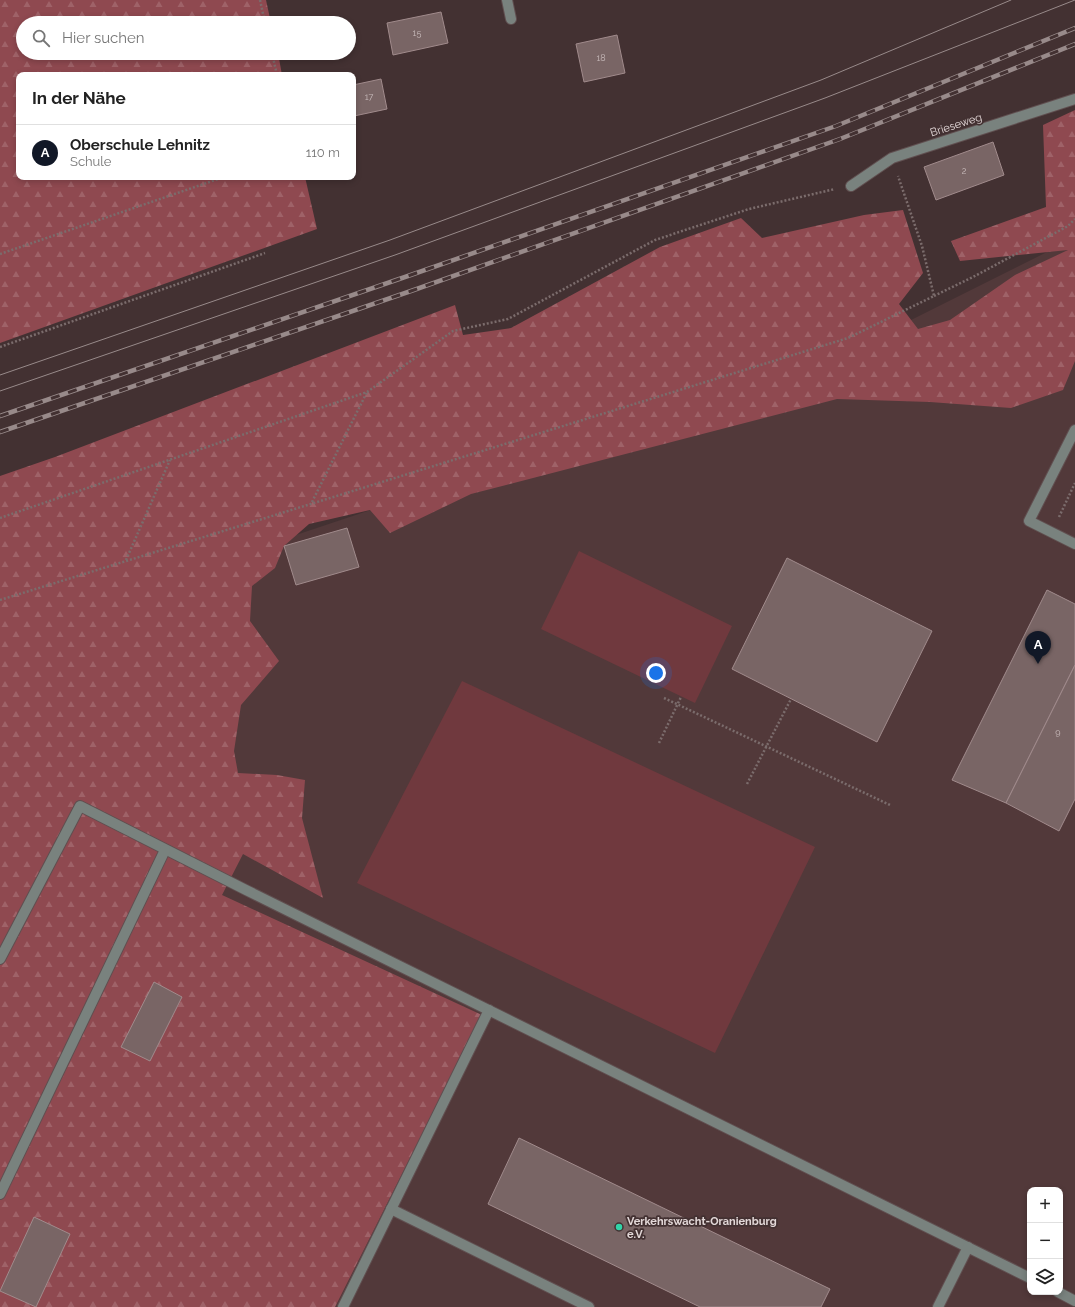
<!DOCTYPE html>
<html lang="de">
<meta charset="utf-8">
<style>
:root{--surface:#fff;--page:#f2f2f2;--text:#222;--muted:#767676;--line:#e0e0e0;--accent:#111827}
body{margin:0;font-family:Raleway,sans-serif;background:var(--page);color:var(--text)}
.controls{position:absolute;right:12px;bottom:12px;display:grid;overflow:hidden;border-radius:8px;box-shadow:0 2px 6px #0003}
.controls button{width:36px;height:36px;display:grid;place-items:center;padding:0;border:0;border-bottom:1px solid var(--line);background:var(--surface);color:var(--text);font:20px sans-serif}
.you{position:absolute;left:656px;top:673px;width:14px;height:14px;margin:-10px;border:3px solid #fff;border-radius:50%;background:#1a73e8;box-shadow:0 0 0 6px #1a73e833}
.badge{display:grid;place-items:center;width:26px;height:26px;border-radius:50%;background:var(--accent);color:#fff;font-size:13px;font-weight:700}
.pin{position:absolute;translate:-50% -33px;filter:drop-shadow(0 1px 2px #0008)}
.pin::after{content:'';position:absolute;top:21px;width:14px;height:12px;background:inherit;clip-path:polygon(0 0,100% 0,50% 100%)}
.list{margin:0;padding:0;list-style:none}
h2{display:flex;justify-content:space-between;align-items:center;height:52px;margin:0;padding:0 16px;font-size:17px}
h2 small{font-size:13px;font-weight:400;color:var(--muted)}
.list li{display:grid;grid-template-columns:26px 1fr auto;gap:12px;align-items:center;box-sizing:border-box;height:56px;padding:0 16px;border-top:1px solid var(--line)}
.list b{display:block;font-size:15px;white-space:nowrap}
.list p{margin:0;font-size:13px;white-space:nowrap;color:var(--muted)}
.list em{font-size:13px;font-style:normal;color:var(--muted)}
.icon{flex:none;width:22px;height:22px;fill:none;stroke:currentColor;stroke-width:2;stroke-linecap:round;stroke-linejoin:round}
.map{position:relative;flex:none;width:1075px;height:1307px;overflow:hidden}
.search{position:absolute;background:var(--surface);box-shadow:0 2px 6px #0003;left:16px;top:16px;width:340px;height:44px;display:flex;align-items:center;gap:10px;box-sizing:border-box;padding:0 14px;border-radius:22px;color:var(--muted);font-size:15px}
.panel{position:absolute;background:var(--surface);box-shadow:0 2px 6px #0003;left:16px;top:72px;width:340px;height:108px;border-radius:8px}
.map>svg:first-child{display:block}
</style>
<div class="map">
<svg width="1075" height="1307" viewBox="0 0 1075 1307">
<defs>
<pattern id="forest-firs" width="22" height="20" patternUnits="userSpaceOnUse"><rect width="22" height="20" fill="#8f4950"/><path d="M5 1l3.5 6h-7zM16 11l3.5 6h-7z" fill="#9f6268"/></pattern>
</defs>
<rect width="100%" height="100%" fill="#433132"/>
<path fill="#52393a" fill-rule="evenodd" d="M 1075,238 L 1075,1307 L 0,1307 L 0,634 L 855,348 ZM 1030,1190 L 1060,1190 L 1060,1292 L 1030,1292 Z"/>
<g fill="url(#forest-firs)">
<polygon points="0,0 266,0 271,23 23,23 23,53 278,53 282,75 19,75 19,177 305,177 317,229 0,343"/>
<polygon points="1075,110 1075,361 1063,390 1011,408 930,402 837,399 471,494 390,533 370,510 309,524 284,546 275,568 252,586 250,621 279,661 241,705 234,751 238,773 277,775 305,780 302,818 323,898 243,854 222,895 482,1015 335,1307 0,1307 0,476 55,457 455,305 463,335 511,328 660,247 741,218 762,238 864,215 903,210 923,273 899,304 918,329 950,320 1015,275 1068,250 960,261 951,241 1046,207 1043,125"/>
</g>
<g fill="#70393e">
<polygon points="579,551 732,626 695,703 541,629"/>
<polygon points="462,681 815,847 715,1053 357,883"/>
</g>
<g fill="#796565" stroke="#a18b8c">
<polygon points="441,12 448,43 393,55 387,23"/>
<polygon points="617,35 625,73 584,82 576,44"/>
<polygon points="381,79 387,109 354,116 353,85"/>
<polygon points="993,142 1004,175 936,200 924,167"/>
<polygon points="347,528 359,567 296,585 284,546"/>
<polygon points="787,558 932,631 877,742 732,669"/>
<polygon points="1047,590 1075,604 1075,665 1006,803 952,780"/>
<polygon points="1075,665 1075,799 1059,831 1006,803"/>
<polygon points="154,982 182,997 150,1061 121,1047"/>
<polygon points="519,1138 830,1289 821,1307 700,1307 488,1204"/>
<polygon points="34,1217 70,1234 36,1307 0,1291"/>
</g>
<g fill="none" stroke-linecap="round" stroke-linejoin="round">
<defs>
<g id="minor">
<polyline points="507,0 511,19"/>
<polyline points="851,186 892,158 1075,99"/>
<polyline points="1075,430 1029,521 1075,544"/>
<polyline points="0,959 80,806 246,890 1030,1278"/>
<polyline points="0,1194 165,850"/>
<polyline points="391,1209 589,1307"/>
<polyline points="1058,1292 1075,1301"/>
<polyline points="343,1307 489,1010"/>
<polyline points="938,1307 968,1247"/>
</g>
</defs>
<use href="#minor" stroke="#604f50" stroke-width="12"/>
<g stroke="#7b6c6c" stroke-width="2.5" stroke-dasharray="2 2" stroke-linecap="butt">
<polyline points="260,0 265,23"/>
<polyline points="272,53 277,75"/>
<polyline points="0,254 224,177"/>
<polyline points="934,296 973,277 1068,226 1075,219"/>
<polyline points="0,347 265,253"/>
<polyline points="312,502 367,392"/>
<polyline points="1059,517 1075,483"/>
<polyline points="0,518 367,392 453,331 508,319 655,240 749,209 835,189"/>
<polyline points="126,560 170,460"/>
<polyline points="0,600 848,338 934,296 922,246 898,176"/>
<polyline points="664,698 890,805"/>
<polyline points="659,743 681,697"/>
<polyline points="747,784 791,699"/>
</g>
<use href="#minor" stroke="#79827e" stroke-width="10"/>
<g stroke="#988a8a" stroke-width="1">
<polyline points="0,375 390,240 821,80 1011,0"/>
<polyline points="0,391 395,255 825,98 1075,0"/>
</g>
<defs>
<g id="rail">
<polyline points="0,416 405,277 836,126 1075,28"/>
<polyline points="0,432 411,291 840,139 1075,44"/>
</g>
</defs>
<use href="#rail" stroke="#988a8a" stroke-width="4.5"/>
<use href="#rail" stroke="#433132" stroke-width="3" stroke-dasharray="9" stroke-linecap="butt"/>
</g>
<circle fill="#32d4a8" stroke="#433132" stroke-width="1.5" cx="619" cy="1227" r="4"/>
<g text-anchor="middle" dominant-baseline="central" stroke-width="3.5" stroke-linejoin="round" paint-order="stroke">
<g font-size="9" fill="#c8bbbb">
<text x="417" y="33">15</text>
<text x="601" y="58">18</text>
<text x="369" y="97">17</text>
<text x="964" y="171">2</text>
<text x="1058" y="732">9</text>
</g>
<g font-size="11" fill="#e3d8d8" stroke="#433132">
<text transform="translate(956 125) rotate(-18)">Brieseweg</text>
</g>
<g font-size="11" font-weight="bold" fill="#e3d8d8" stroke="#433132" text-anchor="start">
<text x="627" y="1221">Verkehrswacht-Oranienburg<tspan x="627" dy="13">e.V.</tspan></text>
</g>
</g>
</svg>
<div class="controls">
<button>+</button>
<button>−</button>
<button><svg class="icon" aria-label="layers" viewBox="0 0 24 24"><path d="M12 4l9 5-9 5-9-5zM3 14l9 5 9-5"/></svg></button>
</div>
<div class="you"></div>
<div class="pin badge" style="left:1038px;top:664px">A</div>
<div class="search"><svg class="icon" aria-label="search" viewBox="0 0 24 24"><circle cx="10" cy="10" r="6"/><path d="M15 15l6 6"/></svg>Hier suchen</div>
<section class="panel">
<h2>In der Nähe<small></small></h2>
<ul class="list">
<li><span class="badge">A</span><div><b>Oberschule Lehnitz</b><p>Schule</p></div><em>110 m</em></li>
</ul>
</section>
</div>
